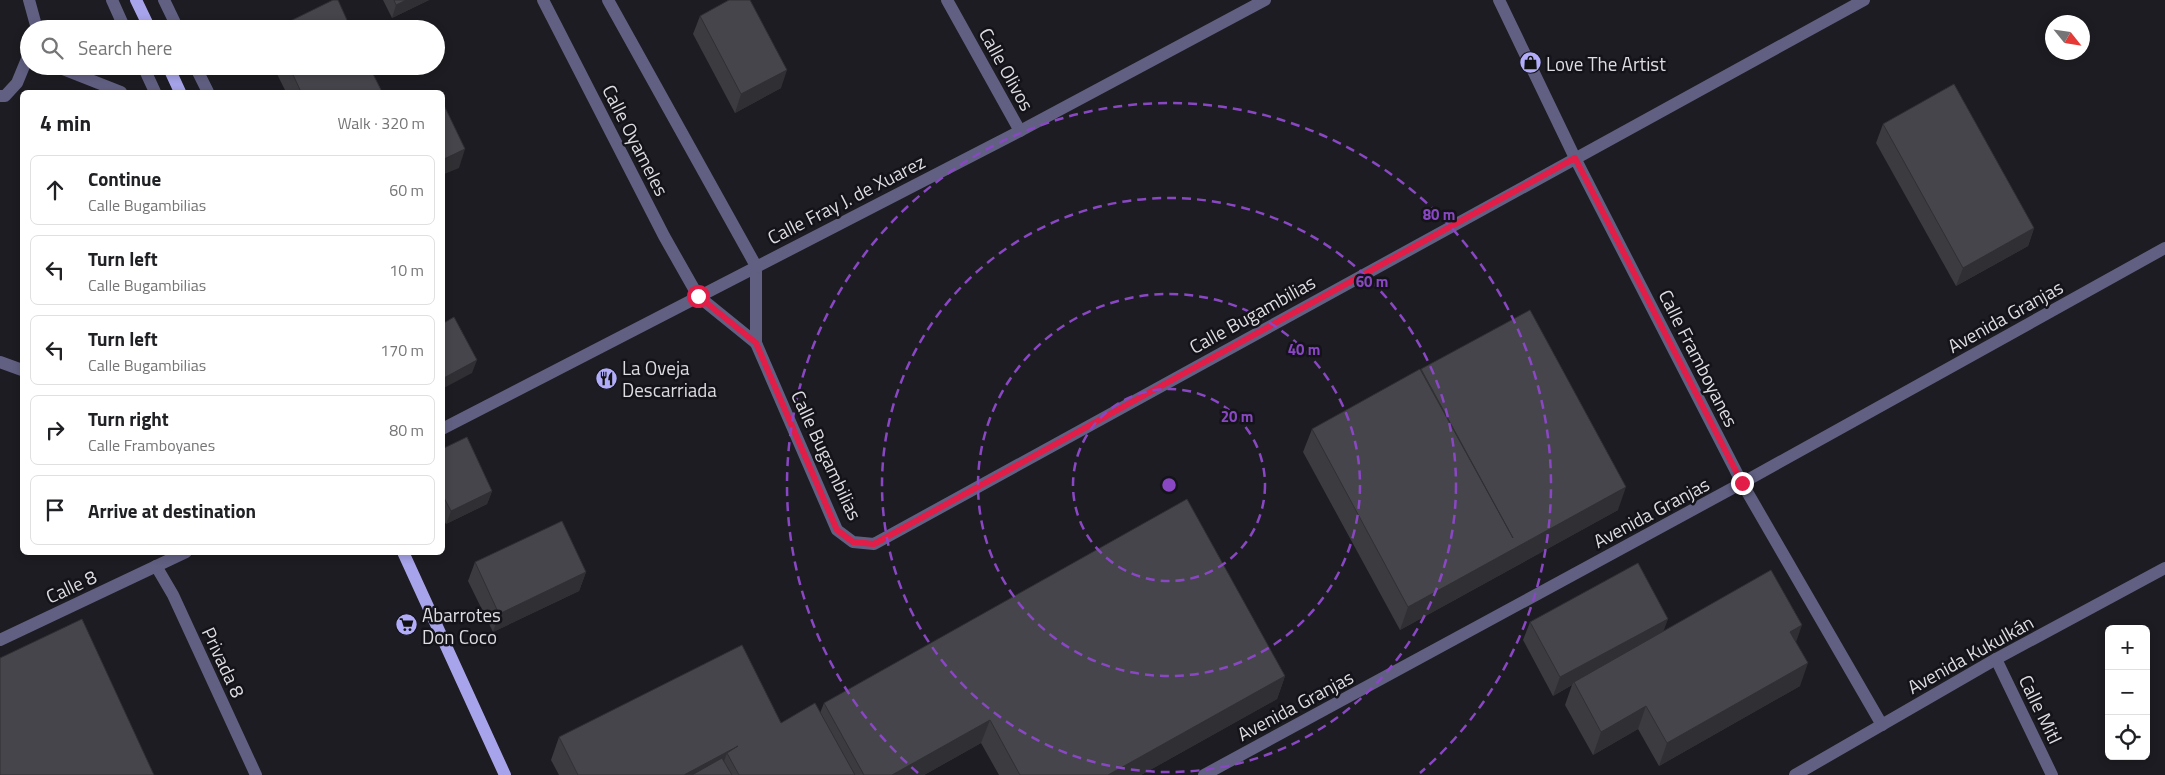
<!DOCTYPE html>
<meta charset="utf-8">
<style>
:root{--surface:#fff;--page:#f2f2f2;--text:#202124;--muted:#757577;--line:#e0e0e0}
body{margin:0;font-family:"Titillium Web",sans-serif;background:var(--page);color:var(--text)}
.controls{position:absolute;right:15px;bottom:15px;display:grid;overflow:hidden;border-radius:8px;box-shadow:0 2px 8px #0003}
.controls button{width:45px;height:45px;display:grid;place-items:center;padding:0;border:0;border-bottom:1px solid var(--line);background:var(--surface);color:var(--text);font:25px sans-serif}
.compass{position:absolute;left:2045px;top:15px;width:45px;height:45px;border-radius:50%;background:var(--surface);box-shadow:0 2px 8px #0003;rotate:120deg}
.stop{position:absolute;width:15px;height:15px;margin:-11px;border:4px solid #e11d48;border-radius:50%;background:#fff}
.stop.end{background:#e11d48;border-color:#fff;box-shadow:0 1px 5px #0008}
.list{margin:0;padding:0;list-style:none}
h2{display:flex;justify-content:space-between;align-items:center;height:65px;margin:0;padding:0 20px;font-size:21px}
h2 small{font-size:16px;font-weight:400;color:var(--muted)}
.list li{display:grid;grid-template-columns:32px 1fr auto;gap:15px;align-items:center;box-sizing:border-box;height:70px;margin:0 10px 10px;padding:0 10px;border:1px solid var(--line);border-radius:8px}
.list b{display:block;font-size:19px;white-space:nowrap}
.list p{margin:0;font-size:16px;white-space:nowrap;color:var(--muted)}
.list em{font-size:16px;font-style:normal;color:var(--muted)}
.icon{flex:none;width:28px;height:28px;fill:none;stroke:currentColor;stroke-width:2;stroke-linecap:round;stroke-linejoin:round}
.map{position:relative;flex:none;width:2165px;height:775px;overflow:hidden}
.search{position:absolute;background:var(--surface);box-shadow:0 2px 8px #0003;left:20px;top:20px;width:425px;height:55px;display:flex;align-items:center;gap:12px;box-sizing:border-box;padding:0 18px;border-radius:28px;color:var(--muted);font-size:19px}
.panel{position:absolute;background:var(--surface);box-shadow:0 2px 8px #0003;left:20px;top:90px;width:425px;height:465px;border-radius:8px}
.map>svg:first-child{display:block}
</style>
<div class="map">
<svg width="2165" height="775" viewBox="0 0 2165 775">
<rect width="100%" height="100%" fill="#1c1c22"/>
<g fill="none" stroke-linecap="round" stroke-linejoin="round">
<g stroke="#616083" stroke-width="12">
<polyline points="29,0 37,29"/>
<polyline points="112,0 125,29"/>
<polyline points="164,0 178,29"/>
<polyline points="543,0 664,236 698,296 756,343"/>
<polyline points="608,0 756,266 756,343 837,530 853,542 874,544 1864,0"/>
<polyline points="947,0 1020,131"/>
<polyline points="1499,0 1575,158 1742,483 1882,725"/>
<polyline points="55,66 121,92"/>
<polyline points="143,66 155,92"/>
<polyline points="195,66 208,92"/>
<polyline points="0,96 5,96 17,83 29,54"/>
<polyline points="0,362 22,370"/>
<polyline points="442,429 1020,131 1265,0"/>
<polyline points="156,566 173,595 256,775"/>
<polyline points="0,640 186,552"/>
<polyline points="1996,659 2052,775"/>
<polyline points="1204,775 1742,483 2165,248"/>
<polyline points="1795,775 1996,659 2165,568"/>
</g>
<g stroke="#a7a4eb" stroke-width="12">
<polyline points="136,0 150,29"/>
<polyline points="168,66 180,92"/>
<polyline points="403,552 505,775"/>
</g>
</g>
<g fill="#3b3b40">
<polygon points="383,0 429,0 392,18"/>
<polygon points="700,16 781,88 735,113 693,34"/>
<polygon points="273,66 369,66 382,92 286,92"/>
<polygon points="1883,124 2034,228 2028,246 1956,286 1876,143"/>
<polygon points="1421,369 1618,510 1400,630 1303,452 1312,429 1421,371"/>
<polygon points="442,449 492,491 487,504 446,524 442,517"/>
<polygon points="475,562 586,572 579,591 493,632 468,581"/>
<polygon points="1530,622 1796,642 1800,686 1659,766 1638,729 1593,755 1565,705 1572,685 1553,696 1523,640"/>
<polygon points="1285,676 1277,699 1141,775 999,775 981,743 924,775 559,775 551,760 559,737 781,723 820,713 824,703"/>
</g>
<g fill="#303034">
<polygon points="406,0 429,0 392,18 396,5"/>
<polygon points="787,70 781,88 735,113 741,94"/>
<polygon points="465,149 459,168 442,175 442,160"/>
<polygon points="2034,228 2028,246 1956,286 1963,268"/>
<polygon points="477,360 472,373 442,389 442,379"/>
<polygon points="1626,487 1618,510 1400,630 1408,607"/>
<polygon points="492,491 487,504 446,524 451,511"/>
<polygon points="586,572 579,591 493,632 499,614"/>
<polygon points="1668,619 1661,638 1574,682 1572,685 1553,696 1560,677"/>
<polygon points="1802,625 1794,648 1790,632"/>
<polygon points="1808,663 1800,686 1659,766 1667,743"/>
<polygon points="1285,676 1277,699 1141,775 1108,775"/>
<polygon points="1646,706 1638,729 1593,755 1601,732"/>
<polygon points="990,720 981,743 924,775 892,775"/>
<polygon points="738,746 727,753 719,775 684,775"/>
</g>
<g fill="#45454b" stroke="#303034">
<polygon points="333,0 338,0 351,29 274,29"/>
<polygon points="394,0 406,0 396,5"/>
<polygon points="729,0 750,0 787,70 741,94 700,16"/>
<polygon points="289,66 369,66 382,92 301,92"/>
<polygon points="1954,84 2034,228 1963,268 1883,124"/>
<polygon points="442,101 465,149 442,160"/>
<polygon points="1530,310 1626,487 1408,607 1312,429 1420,369 1513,538 1421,369"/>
<polygon points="454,317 477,360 442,379 442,324"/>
<polygon points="467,437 492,491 451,511 442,494 442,449"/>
<polygon points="1187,499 1285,676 1108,775 1020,775 990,720 892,775 864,775 824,703"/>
<polygon points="562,521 586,572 499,614 475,562"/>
<polygon points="1638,563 1668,619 1560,677 1530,622"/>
<polygon points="1771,570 1802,625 1790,632 1808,663 1667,743 1646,706 1601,732 1574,682"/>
<polygon points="82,619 154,775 0,775 0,658"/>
<polygon points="742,645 781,723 815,703 855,775 739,775 727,753 738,746 684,775 578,775 559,737"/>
<polygon points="722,758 732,775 692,775"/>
</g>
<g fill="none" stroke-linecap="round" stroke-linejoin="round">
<polyline stroke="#e11d48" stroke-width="6" points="698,296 756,343 837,530 853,542 874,544 1575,158 1742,483"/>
</g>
<g fill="none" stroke="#8a47c4" stroke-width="2.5" stroke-dasharray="9 6">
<circle cx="1169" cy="485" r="96"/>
<circle cx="1169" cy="485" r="191"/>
<circle cx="1169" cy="485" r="287"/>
<path d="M918 773A382 382 0 1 1 1420 773"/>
</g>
<defs>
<symbol id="shop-disc" viewBox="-11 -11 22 22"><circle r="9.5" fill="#b1adfa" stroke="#131319"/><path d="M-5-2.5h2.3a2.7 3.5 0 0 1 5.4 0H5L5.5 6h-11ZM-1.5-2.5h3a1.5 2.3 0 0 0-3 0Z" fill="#111"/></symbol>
<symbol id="restaurant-disc" viewBox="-11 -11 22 22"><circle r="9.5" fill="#b1adfa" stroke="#131319"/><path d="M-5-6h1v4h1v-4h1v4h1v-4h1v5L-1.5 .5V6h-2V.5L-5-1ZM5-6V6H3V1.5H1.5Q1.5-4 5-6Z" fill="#111"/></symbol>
<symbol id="supermarket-disc" viewBox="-11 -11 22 22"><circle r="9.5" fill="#b1adfa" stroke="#131319"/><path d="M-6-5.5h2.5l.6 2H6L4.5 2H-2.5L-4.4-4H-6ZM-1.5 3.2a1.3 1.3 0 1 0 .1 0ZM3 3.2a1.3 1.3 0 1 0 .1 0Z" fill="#111"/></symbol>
</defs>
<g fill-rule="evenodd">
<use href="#shop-disc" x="1518" y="50" width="25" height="25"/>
<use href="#restaurant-disc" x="594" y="366" width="25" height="25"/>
<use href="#supermarket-disc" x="394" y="612" width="25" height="25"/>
</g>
<g text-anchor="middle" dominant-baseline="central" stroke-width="5" stroke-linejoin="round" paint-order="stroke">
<g font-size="19" fill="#dddde1" stroke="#131319" text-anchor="start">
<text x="1546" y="63">Love The Artist</text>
<text x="622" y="367">La Oveja<tspan x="622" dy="22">Descarriada</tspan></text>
<text x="422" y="614">Abarrotes<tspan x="422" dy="22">Don Coco</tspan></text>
</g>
<g font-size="19" fill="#dddde1" stroke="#131319">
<text transform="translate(1007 69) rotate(61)">Calle Olivos</text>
<text transform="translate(636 140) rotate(63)">Calle Oyameles</text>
<text transform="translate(846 199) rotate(-27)">Calle Fray J. de Xuarez</text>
<text transform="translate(1252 314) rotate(-29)">Calle Bugambilias</text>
<text transform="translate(2005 316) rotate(-29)">Avenida Granjas</text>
<text transform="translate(1699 358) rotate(63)">Calle Framboyanes</text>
<text transform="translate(827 455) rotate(65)">Calle Bugambilias</text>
<text transform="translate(1651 512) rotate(-28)">Avenida Granjas</text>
<text transform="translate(71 586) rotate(-25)">Calle 8</text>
<text transform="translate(1970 654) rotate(-29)">Avenida Kukulkán</text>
<text transform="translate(224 662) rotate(65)">Privada 8</text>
<text transform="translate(1295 705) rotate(-28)">Avenida Granjas</text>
<text transform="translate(2041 709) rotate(64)">Calle Mitl</text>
</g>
</g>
<circle cx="1169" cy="485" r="8" fill="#8a47c4" stroke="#131319" stroke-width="2.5"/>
<g font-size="15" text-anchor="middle" font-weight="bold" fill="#8a47c4" stroke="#131319" stroke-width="5" stroke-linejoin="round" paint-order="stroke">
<text x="1439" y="220">80 m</text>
<text x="1372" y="287">60 m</text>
<text x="1304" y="355">40 m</text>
<text x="1237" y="422">20 m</text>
</g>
</svg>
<div class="controls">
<button>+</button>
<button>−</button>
<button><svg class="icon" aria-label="locate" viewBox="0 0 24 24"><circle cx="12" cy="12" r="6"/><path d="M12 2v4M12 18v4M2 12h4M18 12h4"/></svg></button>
</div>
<svg class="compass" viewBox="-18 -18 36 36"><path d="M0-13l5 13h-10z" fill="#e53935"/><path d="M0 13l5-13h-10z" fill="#757577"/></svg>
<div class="stop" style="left:698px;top:296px"></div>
<div class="stop end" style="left:1742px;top:483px"></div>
<div class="search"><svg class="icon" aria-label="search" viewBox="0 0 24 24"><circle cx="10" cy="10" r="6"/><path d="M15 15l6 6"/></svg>Search here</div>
<section class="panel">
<h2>4 min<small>Walk · 320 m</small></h2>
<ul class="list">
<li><svg class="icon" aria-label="ahead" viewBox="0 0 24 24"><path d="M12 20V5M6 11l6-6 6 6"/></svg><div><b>Continue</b><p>Calle Bugambilias</p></div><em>60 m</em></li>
<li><svg class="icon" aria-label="left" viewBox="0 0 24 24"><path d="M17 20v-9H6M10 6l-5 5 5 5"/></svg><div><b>Turn left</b><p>Calle Bugambilias</p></div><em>10 m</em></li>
<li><svg class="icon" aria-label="left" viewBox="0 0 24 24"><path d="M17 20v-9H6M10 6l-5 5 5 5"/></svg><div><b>Turn left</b><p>Calle Bugambilias</p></div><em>170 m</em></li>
<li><svg class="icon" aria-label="right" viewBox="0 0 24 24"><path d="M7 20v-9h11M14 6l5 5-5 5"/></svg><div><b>Turn right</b><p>Calle Framboyanes</p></div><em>80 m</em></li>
<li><svg class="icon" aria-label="arrive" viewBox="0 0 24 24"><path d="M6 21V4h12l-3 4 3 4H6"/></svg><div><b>Arrive at destination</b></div></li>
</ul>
</section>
</div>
